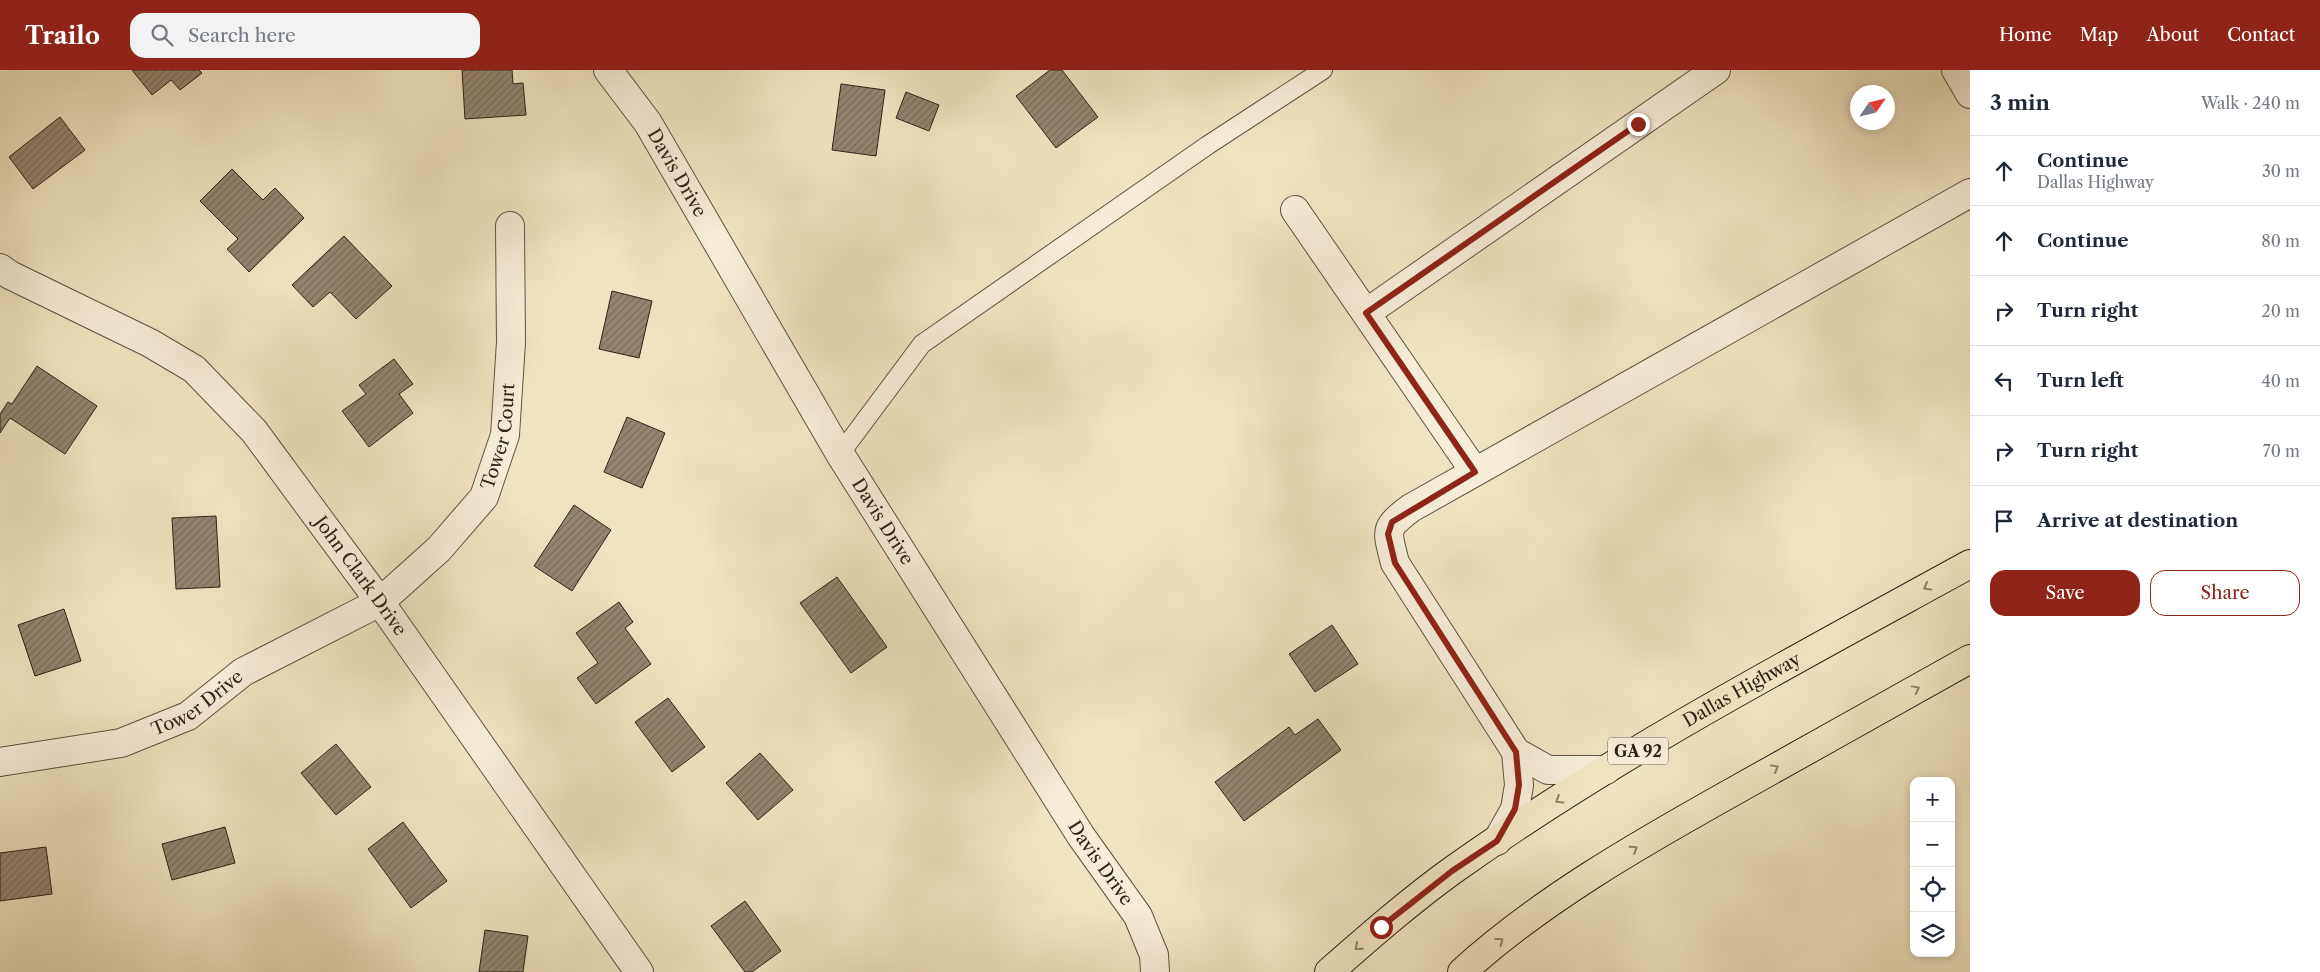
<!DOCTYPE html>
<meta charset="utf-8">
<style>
:root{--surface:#fff;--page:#f2f2f3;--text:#1f2937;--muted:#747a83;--line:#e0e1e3;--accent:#8f2418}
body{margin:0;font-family:"Libre Caslon Text",serif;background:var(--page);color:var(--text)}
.controls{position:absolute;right:15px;bottom:15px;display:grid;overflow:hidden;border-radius:10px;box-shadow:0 2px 8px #0003}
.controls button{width:45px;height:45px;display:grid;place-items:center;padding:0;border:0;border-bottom:1px solid var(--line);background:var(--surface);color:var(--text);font:25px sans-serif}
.compass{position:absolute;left:1850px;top:15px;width:45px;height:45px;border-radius:50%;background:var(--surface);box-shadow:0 2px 8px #0003;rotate:55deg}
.stop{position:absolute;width:15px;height:15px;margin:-11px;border:4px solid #8f2418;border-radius:50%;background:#fff}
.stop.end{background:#8f2418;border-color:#fff;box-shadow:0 1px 5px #0008}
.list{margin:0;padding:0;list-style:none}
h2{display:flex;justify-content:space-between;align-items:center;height:65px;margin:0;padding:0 20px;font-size:21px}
h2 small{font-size:16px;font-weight:400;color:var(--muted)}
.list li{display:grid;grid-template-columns:32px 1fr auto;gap:15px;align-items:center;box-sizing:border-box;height:70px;padding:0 20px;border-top:1px solid var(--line)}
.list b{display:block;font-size:19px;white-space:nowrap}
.list p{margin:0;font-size:16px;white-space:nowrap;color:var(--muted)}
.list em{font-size:16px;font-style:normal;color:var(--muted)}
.actions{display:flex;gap:10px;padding:15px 20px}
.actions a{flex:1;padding:11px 0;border:1px solid var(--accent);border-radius:15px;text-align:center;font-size:18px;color:var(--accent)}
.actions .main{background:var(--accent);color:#fff}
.icon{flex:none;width:28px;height:28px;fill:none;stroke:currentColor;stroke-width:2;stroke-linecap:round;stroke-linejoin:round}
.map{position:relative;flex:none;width:1970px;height:902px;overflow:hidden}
header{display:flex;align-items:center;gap:30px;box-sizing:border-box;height:70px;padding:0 25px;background:var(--accent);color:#fff}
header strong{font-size:24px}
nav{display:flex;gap:28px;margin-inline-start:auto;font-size:18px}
.search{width:350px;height:45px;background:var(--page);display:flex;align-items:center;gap:12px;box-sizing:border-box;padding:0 18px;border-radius:15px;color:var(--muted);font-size:19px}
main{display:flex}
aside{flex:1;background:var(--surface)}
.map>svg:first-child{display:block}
</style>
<header>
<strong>Trailo</strong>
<div class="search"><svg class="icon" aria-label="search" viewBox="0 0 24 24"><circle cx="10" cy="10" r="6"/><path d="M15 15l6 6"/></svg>Search here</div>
<nav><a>Home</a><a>Map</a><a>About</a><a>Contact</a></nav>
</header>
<main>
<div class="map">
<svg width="1970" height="902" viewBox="0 0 1970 902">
<defs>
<pattern id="building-hatch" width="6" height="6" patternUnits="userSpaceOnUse" patternTransform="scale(1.25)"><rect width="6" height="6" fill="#93866f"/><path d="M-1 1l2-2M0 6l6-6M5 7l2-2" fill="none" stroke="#786d5a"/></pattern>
</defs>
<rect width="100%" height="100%" fill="#efe4c0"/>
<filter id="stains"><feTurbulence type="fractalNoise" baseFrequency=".004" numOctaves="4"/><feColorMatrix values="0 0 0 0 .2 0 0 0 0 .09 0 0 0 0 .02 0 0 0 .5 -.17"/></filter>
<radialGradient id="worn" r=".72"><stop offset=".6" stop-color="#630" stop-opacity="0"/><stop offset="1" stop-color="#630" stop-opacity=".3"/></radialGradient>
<g fill="url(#building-hatch)" stroke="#302118">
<polygon points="132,0 199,0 202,3 180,20 171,10 152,25"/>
<polygon points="462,0 512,0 513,14 523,13 526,45 465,49"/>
<polygon points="1050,0 1062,0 1098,47 1056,78 1016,26"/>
<polygon points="841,14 885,20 876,86 832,80"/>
<polygon points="906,22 939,35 929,61 896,48"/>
<polygon points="60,47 85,80 33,119 9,87"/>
<polygon points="232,99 263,130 275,118 304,148 249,202 227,179 238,169 200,131"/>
<polygon points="344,166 392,216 356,249 330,222 313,237 292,215"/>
<polygon points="612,221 652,231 639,288 599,279"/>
<polygon points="394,289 413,314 399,324 413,343 369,377 342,341 366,324 359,315"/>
<polygon points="37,296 97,336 65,384 10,348 0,363 0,344 8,332 12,334"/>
<polygon points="627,347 665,363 642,418 604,402"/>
<polygon points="574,435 611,460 572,521 534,496"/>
<polygon points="216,446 220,517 176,519 172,448"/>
<polygon points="837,507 887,577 851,603 800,533"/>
<polygon points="619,532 633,552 625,558 651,594 596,634 577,608 598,593 576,563"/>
<polygon points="64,539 81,591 35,606 18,555"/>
<polygon points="1332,555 1358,594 1315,622 1289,584"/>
<polygon points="668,628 705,677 672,702 635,652"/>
<polygon points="1318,649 1341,680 1244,751 1215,712 1289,657 1295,665"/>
<polygon points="336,674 371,717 336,745 301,703"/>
<polygon points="760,683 793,720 758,750 726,713"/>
<polygon points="403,752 447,811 411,838 368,779"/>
<polygon points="225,757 235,793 172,810 162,774"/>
<polygon points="46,777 52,824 0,831 0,783"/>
<polygon points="745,831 781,881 752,902 745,902 711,856"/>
<polygon points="485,860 528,866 523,902 479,902"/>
</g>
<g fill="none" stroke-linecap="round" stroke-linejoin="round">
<defs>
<polyline id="lane" points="840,384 922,274 1208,75 1323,0"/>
<g id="street">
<path id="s1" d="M 608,0 L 648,53 L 840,384 L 1081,766 L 1138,846 L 1154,885 L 1155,902"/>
<polyline points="1956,0 1970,24"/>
<polyline points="1295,140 1475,402"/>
<path id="s2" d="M 0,198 L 10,205 L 150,273 L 194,299 L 254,361 L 380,532 L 639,902"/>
<polyline points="1366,243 1716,0"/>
<path id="s3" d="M 0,692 L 121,673 L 188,646 L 243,602 L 380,532 L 439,479 L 484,427 L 505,365 L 511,272 L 510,156"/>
<path d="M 1606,700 L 1548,700 L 1516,682 L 1395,493 C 1387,460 1383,459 1411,438 L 1970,123"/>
<polyline points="1497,771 1515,739 1519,715 1516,682"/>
</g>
<g id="primary">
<path id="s4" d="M 1329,902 C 1369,867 1410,831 1453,800 C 1616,684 1795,590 1970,494"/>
<path d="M 1462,902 C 1540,831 1638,775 1729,724 C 1809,679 1890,634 1970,589"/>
</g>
</defs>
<use href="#lane" stroke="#605242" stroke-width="20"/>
<use href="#street" stroke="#605242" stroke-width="30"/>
<use href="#primary" stroke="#302118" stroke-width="30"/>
<use href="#lane" stroke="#f5edd6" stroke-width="18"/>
<use href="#street" stroke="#f5edd6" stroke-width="28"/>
<use href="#primary" stroke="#efe4c0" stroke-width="28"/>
</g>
<defs><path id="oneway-chevron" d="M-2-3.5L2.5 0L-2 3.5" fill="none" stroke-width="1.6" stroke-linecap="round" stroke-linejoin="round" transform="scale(1.25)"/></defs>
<g stroke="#90826c">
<use href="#oneway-chevron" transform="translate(1927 517) rotate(151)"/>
<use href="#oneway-chevron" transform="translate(1916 619) rotate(-29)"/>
<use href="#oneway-chevron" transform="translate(1775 698) rotate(-29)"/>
<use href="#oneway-chevron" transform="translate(1559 730) rotate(148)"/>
<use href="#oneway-chevron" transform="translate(1634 779) rotate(-33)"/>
<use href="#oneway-chevron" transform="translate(1500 871) rotate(-36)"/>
<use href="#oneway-chevron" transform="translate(1358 877) rotate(140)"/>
</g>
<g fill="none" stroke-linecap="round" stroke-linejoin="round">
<polyline stroke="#8f2418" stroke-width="6" points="1381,857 1452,801 1497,771 1515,739 1519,715 1516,682 1395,493 1388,464 1392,452 1475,402 1366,243 1638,54"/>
</g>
<g text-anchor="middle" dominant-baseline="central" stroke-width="4.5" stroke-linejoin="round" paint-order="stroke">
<rect fill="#f5edd6" stroke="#6b5e51" stroke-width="1" x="1608" y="667.5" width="60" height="27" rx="4"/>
<g font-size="16" font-weight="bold" fill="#302118">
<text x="1638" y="681">GA 92</text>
</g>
<g font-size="18" fill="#302118" stroke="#f5edd6">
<text stroke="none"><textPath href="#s1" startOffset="124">Davis Drive</textPath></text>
<text stroke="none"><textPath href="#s3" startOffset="630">Tower Court</textPath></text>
<text stroke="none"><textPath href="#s1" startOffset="529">Davis Drive</textPath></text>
<text stroke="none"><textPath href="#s2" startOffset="485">John Clark Drive</textPath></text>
<text stroke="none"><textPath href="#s4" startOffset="501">Dallas Highway</textPath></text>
<text stroke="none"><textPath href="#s3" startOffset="209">Tower Drive</textPath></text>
<text stroke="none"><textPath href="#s1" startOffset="934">Davis Drive</textPath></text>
</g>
</g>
<rect width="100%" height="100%" filter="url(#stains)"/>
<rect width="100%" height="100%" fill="url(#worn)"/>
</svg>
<div class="controls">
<button>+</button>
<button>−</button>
<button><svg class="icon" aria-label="locate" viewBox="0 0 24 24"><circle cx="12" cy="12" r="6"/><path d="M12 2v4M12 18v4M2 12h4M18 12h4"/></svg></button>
<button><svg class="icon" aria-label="layers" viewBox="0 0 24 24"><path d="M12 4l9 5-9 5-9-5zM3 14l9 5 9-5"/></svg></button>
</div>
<svg class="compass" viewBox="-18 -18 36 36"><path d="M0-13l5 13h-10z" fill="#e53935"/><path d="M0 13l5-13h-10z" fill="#747a83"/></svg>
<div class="stop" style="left:1381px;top:857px"></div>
<div class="stop end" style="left:1638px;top:54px"></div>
</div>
<aside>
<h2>3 min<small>Walk · 240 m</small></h2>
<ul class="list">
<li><svg class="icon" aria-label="ahead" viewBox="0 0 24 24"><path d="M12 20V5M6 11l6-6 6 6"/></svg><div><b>Continue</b><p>Dallas Highway</p></div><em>30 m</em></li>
<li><svg class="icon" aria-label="ahead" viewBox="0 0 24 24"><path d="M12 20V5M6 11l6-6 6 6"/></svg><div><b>Continue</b></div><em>80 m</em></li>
<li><svg class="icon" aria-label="right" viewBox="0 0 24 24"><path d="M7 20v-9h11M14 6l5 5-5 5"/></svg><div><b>Turn right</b></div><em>20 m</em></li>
<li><svg class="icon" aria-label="left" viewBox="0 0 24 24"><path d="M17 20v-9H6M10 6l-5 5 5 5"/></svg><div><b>Turn left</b></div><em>40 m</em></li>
<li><svg class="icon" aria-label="right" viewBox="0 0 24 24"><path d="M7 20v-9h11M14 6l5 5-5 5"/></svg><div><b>Turn right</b></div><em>70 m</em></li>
<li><svg class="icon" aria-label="arrive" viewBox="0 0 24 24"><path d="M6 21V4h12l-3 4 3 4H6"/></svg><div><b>Arrive at destination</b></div></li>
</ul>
<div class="actions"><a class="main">Save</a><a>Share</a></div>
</aside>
</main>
